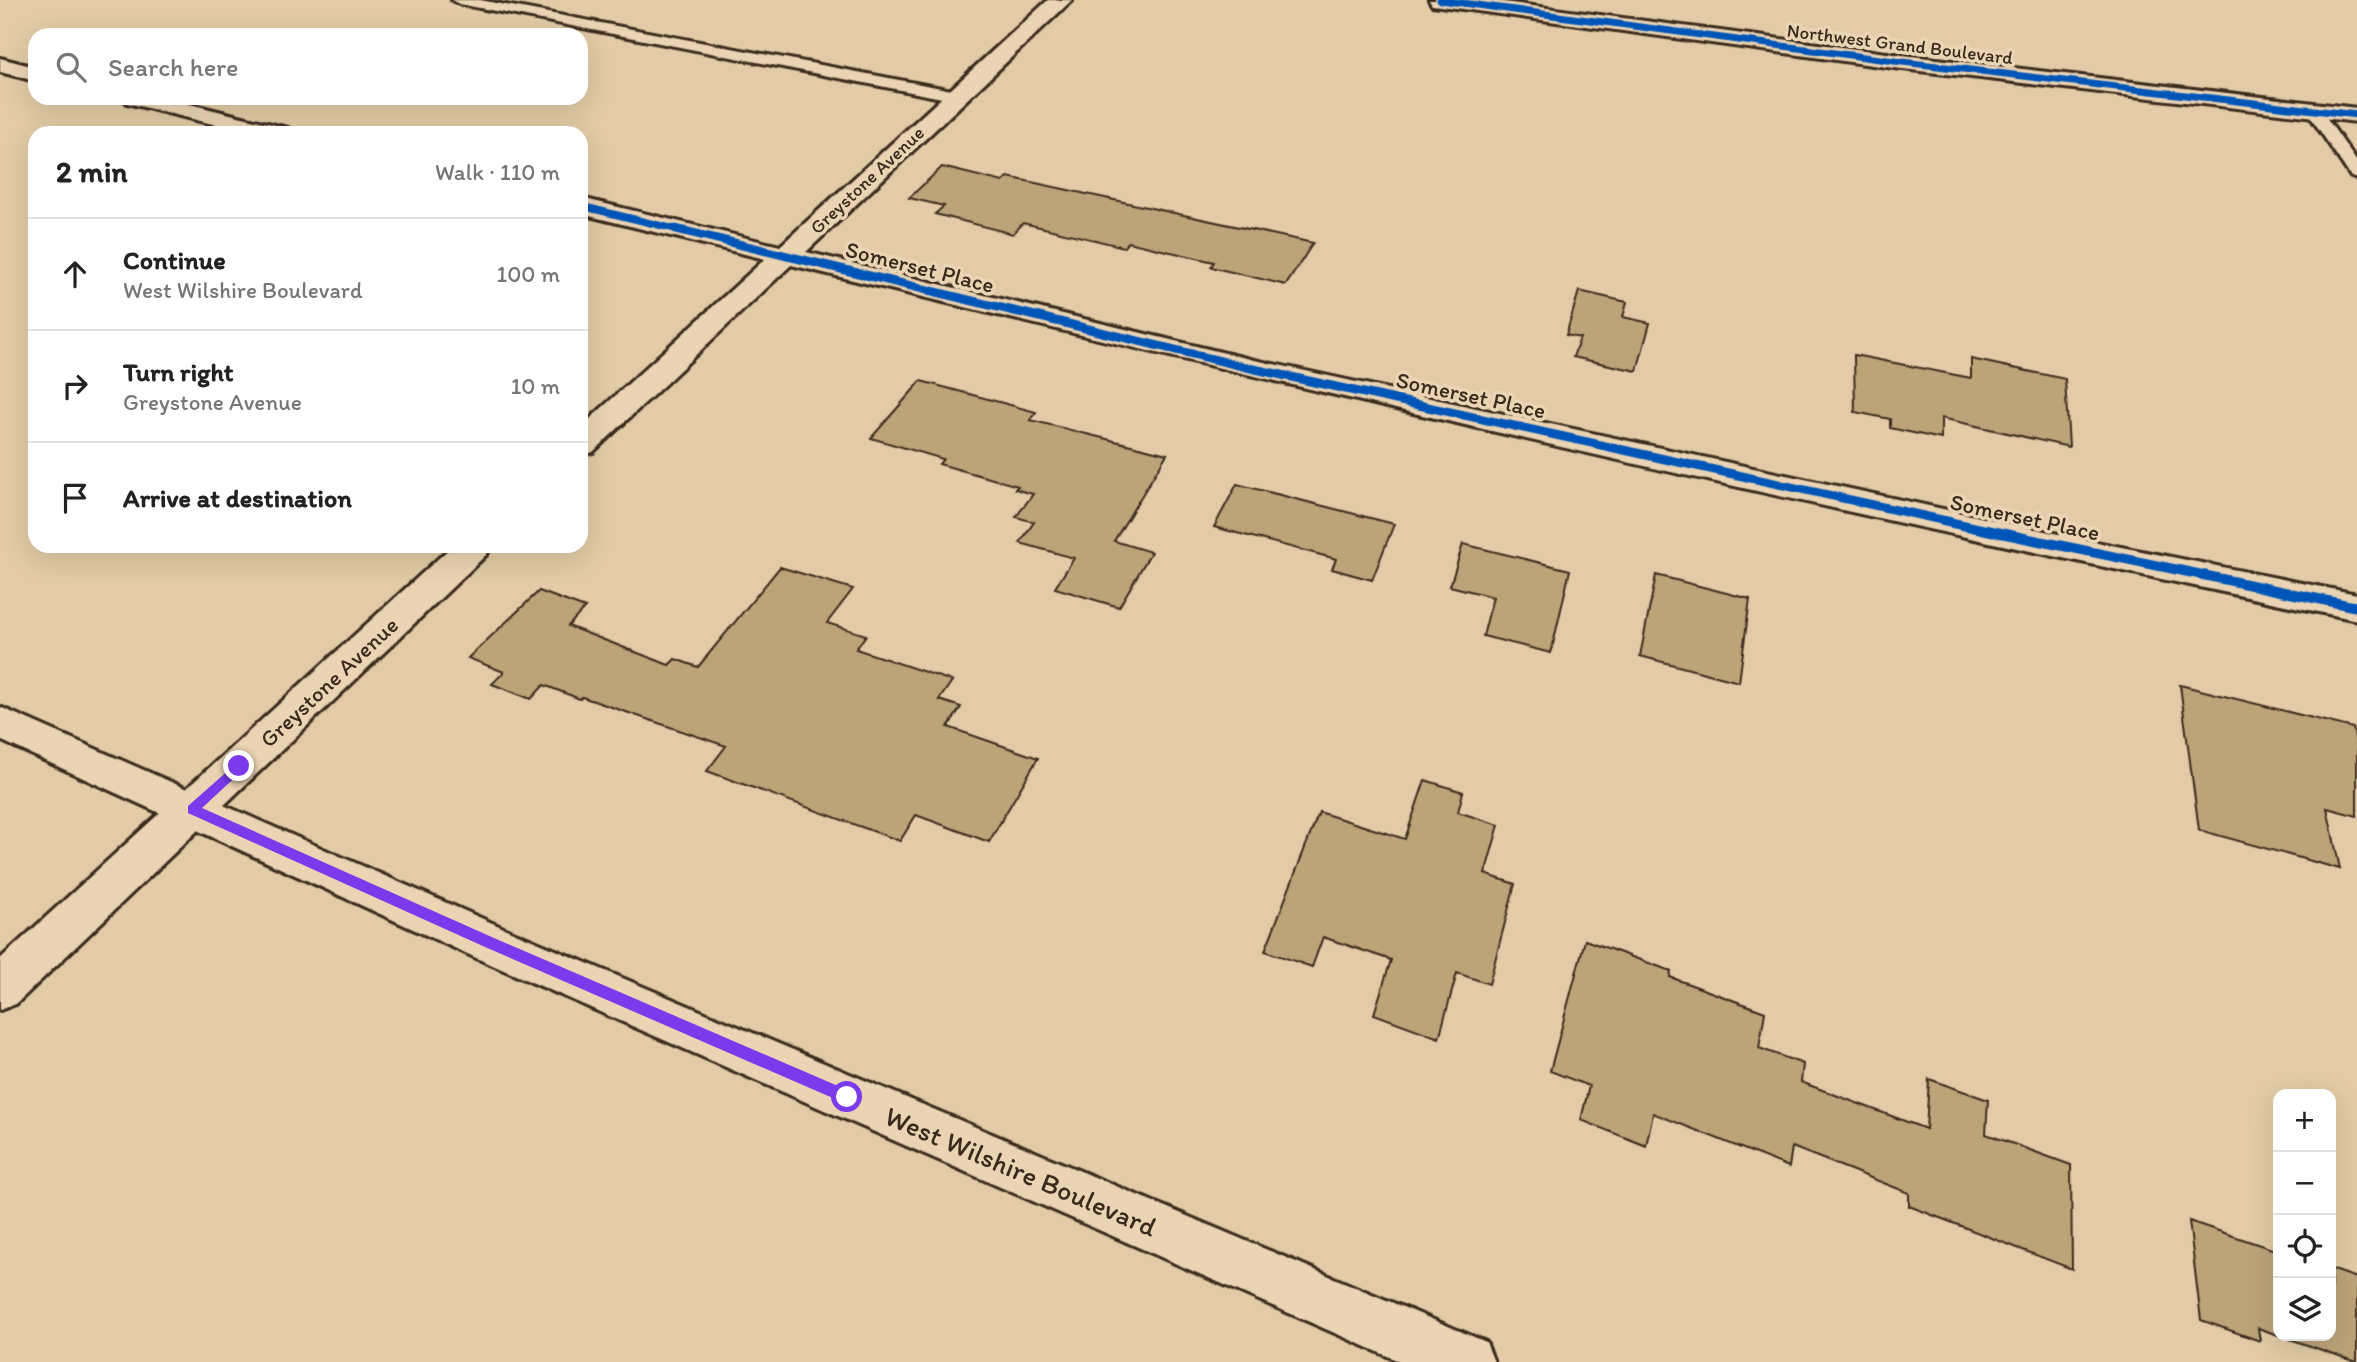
<!DOCTYPE html>
<meta charset="utf-8">
<style>
:root{--surface:#fff;--page:#f2f2f2;--text:#222;--muted:#767676;--line:#e0e0e0}
body{margin:0;font-family:Itim,sans-serif;background:var(--page);color:var(--text)}
.controls{position:absolute;right:21px;bottom:21px;display:grid;overflow:hidden;border-radius:14px;box-shadow:0 7px 28px #0002}
.controls button{width:63px;height:63px;display:grid;place-items:center;padding:0;border:0;border-bottom:2px solid var(--line);background:var(--surface);color:var(--text);font:35px sans-serif}
.stop{position:absolute;width:21px;height:21px;margin:-16px;border:5px solid #7c3aed;border-radius:50%;background:#fff}
.stop.end{background:#7c3aed;border-color:#fff;box-shadow:0 2px 7px #0008}
.list{margin:0;padding:0;list-style:none}
h2{display:flex;justify-content:space-between;align-items:center;height:91px;margin:0;padding:0 28px;font-size:30px}
h2 small{font-size:23px;font-weight:400;color:var(--muted)}
.list li{display:grid;grid-template-columns:46px 1fr auto;gap:21px;align-items:center;box-sizing:border-box;height:112px;padding:0 28px;border-top:2px solid var(--line)}
.list b{display:block;font-size:26px;white-space:nowrap}
.list p{margin:0;font-size:23px;white-space:nowrap;color:var(--muted)}
.list em{font-size:23px;font-style:normal;color:var(--muted)}
.icon{flex:none;width:38px;height:38px;fill:none;stroke:currentColor;stroke-width:2;stroke-linecap:round;stroke-linejoin:round}
.map{position:relative;flex:none;width:2357px;height:1362px;overflow:hidden}
.search{position:absolute;background:var(--surface);box-shadow:0 7px 28px #0002;left:28px;top:28px;width:560px;height:77px;display:flex;align-items:center;gap:18px;box-sizing:border-box;padding:0 24px;border-radius:21px;color:var(--muted);font-size:26px}
.panel{position:absolute;background:var(--surface);box-shadow:0 7px 28px #0002;left:28px;top:126px;width:560px;height:427px;border-radius:21px}
.map>svg:first-child{display:block}
</style>
<div class="map">
<svg width="2357" height="1362" viewBox="0 0 2357 1362">
<rect width="100%" height="100%" fill="#e2cba6"/>
<filter id="ink" filterUnits="userSpaceOnUse"><feTurbulence type="fractalNoise" baseFrequency=".0143" numOctaves="2"/><feDisplacementMap in="SourceGraphic" scale="14" xChannelSelector="R" yChannelSelector="G"/><feConvolveMatrix kernelMatrix="1 2 1 2 8 2 1 2 1" color-interpolation-filters="sRGB"/></filter>
<g filter="url(#ink)">
<g fill="#bca479" stroke="#3b2a1e" stroke-width="2">
<polygon points="942,167 1003,182 1008,177 1313,243 1286,285 1211,267 1214,262 1128,242 1124,247 1023,223 1013,234 935,214 944,206 909,198"/>
<polygon points="1579,291 1627,302 1623,317 1650,323 1637,371 1573,357 1580,338 1566,335"/>
<polygon points="1854,355 1971,378 1971,359 2065,379 2069,447 1941,418 1941,439 1890,428 1890,419 1855,412"/>
<polygon points="921,381 1036,412 1030,420 1167,454 1114,541 1151,552 1119,607 1055,588 1074,558 1020,543 1034,522 1016,517 1033,494 1015,489 1018,486 939,464 943,459 871,438"/>
<polygon points="1237,484 1394,524 1372,580 1332,569 1336,559 1214,527"/>
<polygon points="1463,544 1570,570 1551,653 1483,636 1493,597 1450,586"/>
<polygon points="780,567 853,589 827,623 866,635 856,649 952,681 939,700 961,707 948,727 1038,758 989,842 916,815 900,841 707,771 726,746 582,697 580,699 544,685 531,699 492,684 504,672 468,658 539,591 585,608 568,626 669,665 675,659 698,667"/>
<polygon points="1656,575 1750,599 1739,682 1640,656"/>
<polygon points="2180,685 2353,728 2357,746 2357,816 2327,808 2340,869 2199,830"/>
<polygon points="1425,780 1463,792 1458,812 1499,825 1485,874 1515,884 1489,984 1457,973 1439,1038 1374,1014 1391,960 1323,937 1312,967 1265,951 1319,812 1405,839"/>
<polygon points="1585,940 1671,971 1670,977 1765,1012 1759,1048 1803,1064 1801,1082 1926,1129 1929,1079 1988,1100 1986,1134 2071,1165 2072,1269 1909,1206 1909,1193 1792,1147 1789,1167 1653,1113 1646,1146 1581,1120 1589,1086 1550,1071"/>
<polygon points="2189,1221 2278,1251 2278,1335 2258,1328 2260,1341 2201,1320"/>
<polygon points="2331,1269 2357,1278 2357,1362 2281,1336 2331,1336"/>
</g>
<g fill="none" stroke-linecap="round" stroke-linejoin="round">
<defs>
<g id="service">
<polygon points="452,0 480,0 957,91 965,96 957,101 459,4"/>
<polygon points="2314,105 2319,107 2357,162 2357,179 2351,177 2306,110"/>
</g>
<g id="minor">
<path d="M 1048,0 L 1072,0 L 806,252 L 1250,359 L 2086,540 L 2357,594 L 2357,620 C 1833,512 1311,392 791,265 L 593,452 L 581,456 L 581,427 L 765,259 L 581,214 L 581,198 L 780,246 Z"/>
<polygon points="0,58 35,67 35,81 0,72"/>
<polygon points="123,98 165,98 288,128 291,133 249,133 127,103"/>
<polygon points="452,546 492,546 486,555 16,1004 0,1010 0,959"/>
</g>
<g id="tertiary">
<polygon points="1429,0 1488,0 1894,54 2357,108 2357,122 1894,68 1440,6 1432,5"/>
<polygon points="0,707 506,929 1486,1342 1494,1362 1401,1362 474,957 0,740"/>
</g>
</defs>
<use href="#service" stroke="#3b2a1e" stroke-width="6"/>
<use href="#minor" stroke="#3b2a1e" stroke-width="6"/>
<use href="#tertiary" stroke="#3b2a1e" stroke-width="6"/>
<use href="#service" fill="#ebd4b4" fill-rule="evenodd"/>
<use href="#minor" fill="#ebd4b4" fill-rule="evenodd"/>
<use href="#tertiary" fill="#ebd4b4" fill-rule="evenodd"/>
<defs>
<g id="cycleway-far2">
<polyline points="1440,0 1894,61 2357,115"/>
<polyline points="581,206 683,231"/>
</g>
<polyline id="cycleway-far1" points="676,229 1250,368 1951,522"/>
<polyline id="cycleway" points="1943,521 2357,607"/>
</defs>
<use href="#cycleway-far2" stroke="#ebd4b4" stroke-width="10"/>
<use href="#cycleway-far1" stroke="#ebd4b4" stroke-width="12"/>
<use href="#cycleway" stroke="#ebd4b4" stroke-width="15"/>
<use href="#cycleway-far2" stroke="#0057b8" stroke-width="7"/>
<use href="#cycleway-far1" stroke="#0057b8" stroke-width="9"/>
<use href="#cycleway" stroke="#0057b8" stroke-width="10"/>
</g>
</g>
<polygon fill="#7c3aed" points="239,761 245,766 243,770 202,808 494,938 852,1092 855,1097 852,1102 842,1102 485,947 188,813 188,806"/>
<g text-anchor="middle" dominant-baseline="central" stroke-width="7" stroke-linejoin="round" paint-order="stroke">
<g font-size="19" fill="#3b2a1e" stroke="#ebd4b4">
<text transform="translate(1900 44) rotate(7)">Northwest Grand Boulevard</text>
<text transform="translate(867 180) rotate(-43)">Greystone Avenue</text>
</g>
<g font-size="23" fill="#3b2a1e" stroke="#ebd4b4">
<text transform="translate(920 267) rotate(14)">Somerset Place</text>
<text transform="translate(1471 395) rotate(12)">Somerset Place</text>
<text transform="translate(2025 517) rotate(12)">Somerset Place</text>
<text transform="translate(329 682) rotate(-43)">Greystone Avenue</text>
</g>
<g font-size="28" fill="#3b2a1e" stroke="#ebd4b4">
<text transform="translate(1021 1171) rotate(23)">West Wilshire Boulevard</text>
</g>
</g>
</svg>
<div class="controls">
<button>+</button>
<button>−</button>
<button><svg class="icon" aria-label="locate" viewBox="0 0 24 24"><circle cx="12" cy="12" r="6"/><path d="M12 2v4M12 18v4M2 12h4M18 12h4"/></svg></button>
<button><svg class="icon" aria-label="layers" viewBox="0 0 24 24"><path d="M12 4l9 5-9 5-9-5zM3 14l9 5 9-5"/></svg></button>
</div>
<div class="stop" style="left:847px;top:1097px"></div>
<div class="stop end" style="left:239px;top:766px"></div>
<div class="search"><svg class="icon" aria-label="search" viewBox="0 0 24 24"><circle cx="10" cy="10" r="6"/><path d="M15 15l6 6"/></svg>Search here</div>
<section class="panel">
<h2>2 min<small>Walk · 110 m</small></h2>
<ul class="list">
<li><svg class="icon" aria-label="ahead" viewBox="0 0 24 24"><path d="M12 20V5M6 11l6-6 6 6"/></svg><div><b>Continue</b><p>West Wilshire Boulevard</p></div><em>100 m</em></li>
<li><svg class="icon" aria-label="right" viewBox="0 0 24 24"><path d="M7 20v-9h11M14 6l5 5-5 5"/></svg><div><b>Turn right</b><p>Greystone Avenue</p></div><em>10 m</em></li>
<li><svg class="icon" aria-label="arrive" viewBox="0 0 24 24"><path d="M6 21V4h12l-3 4 3 4H6"/></svg><div><b>Arrive at destination</b></div></li>
</ul>
</section>
</div>
